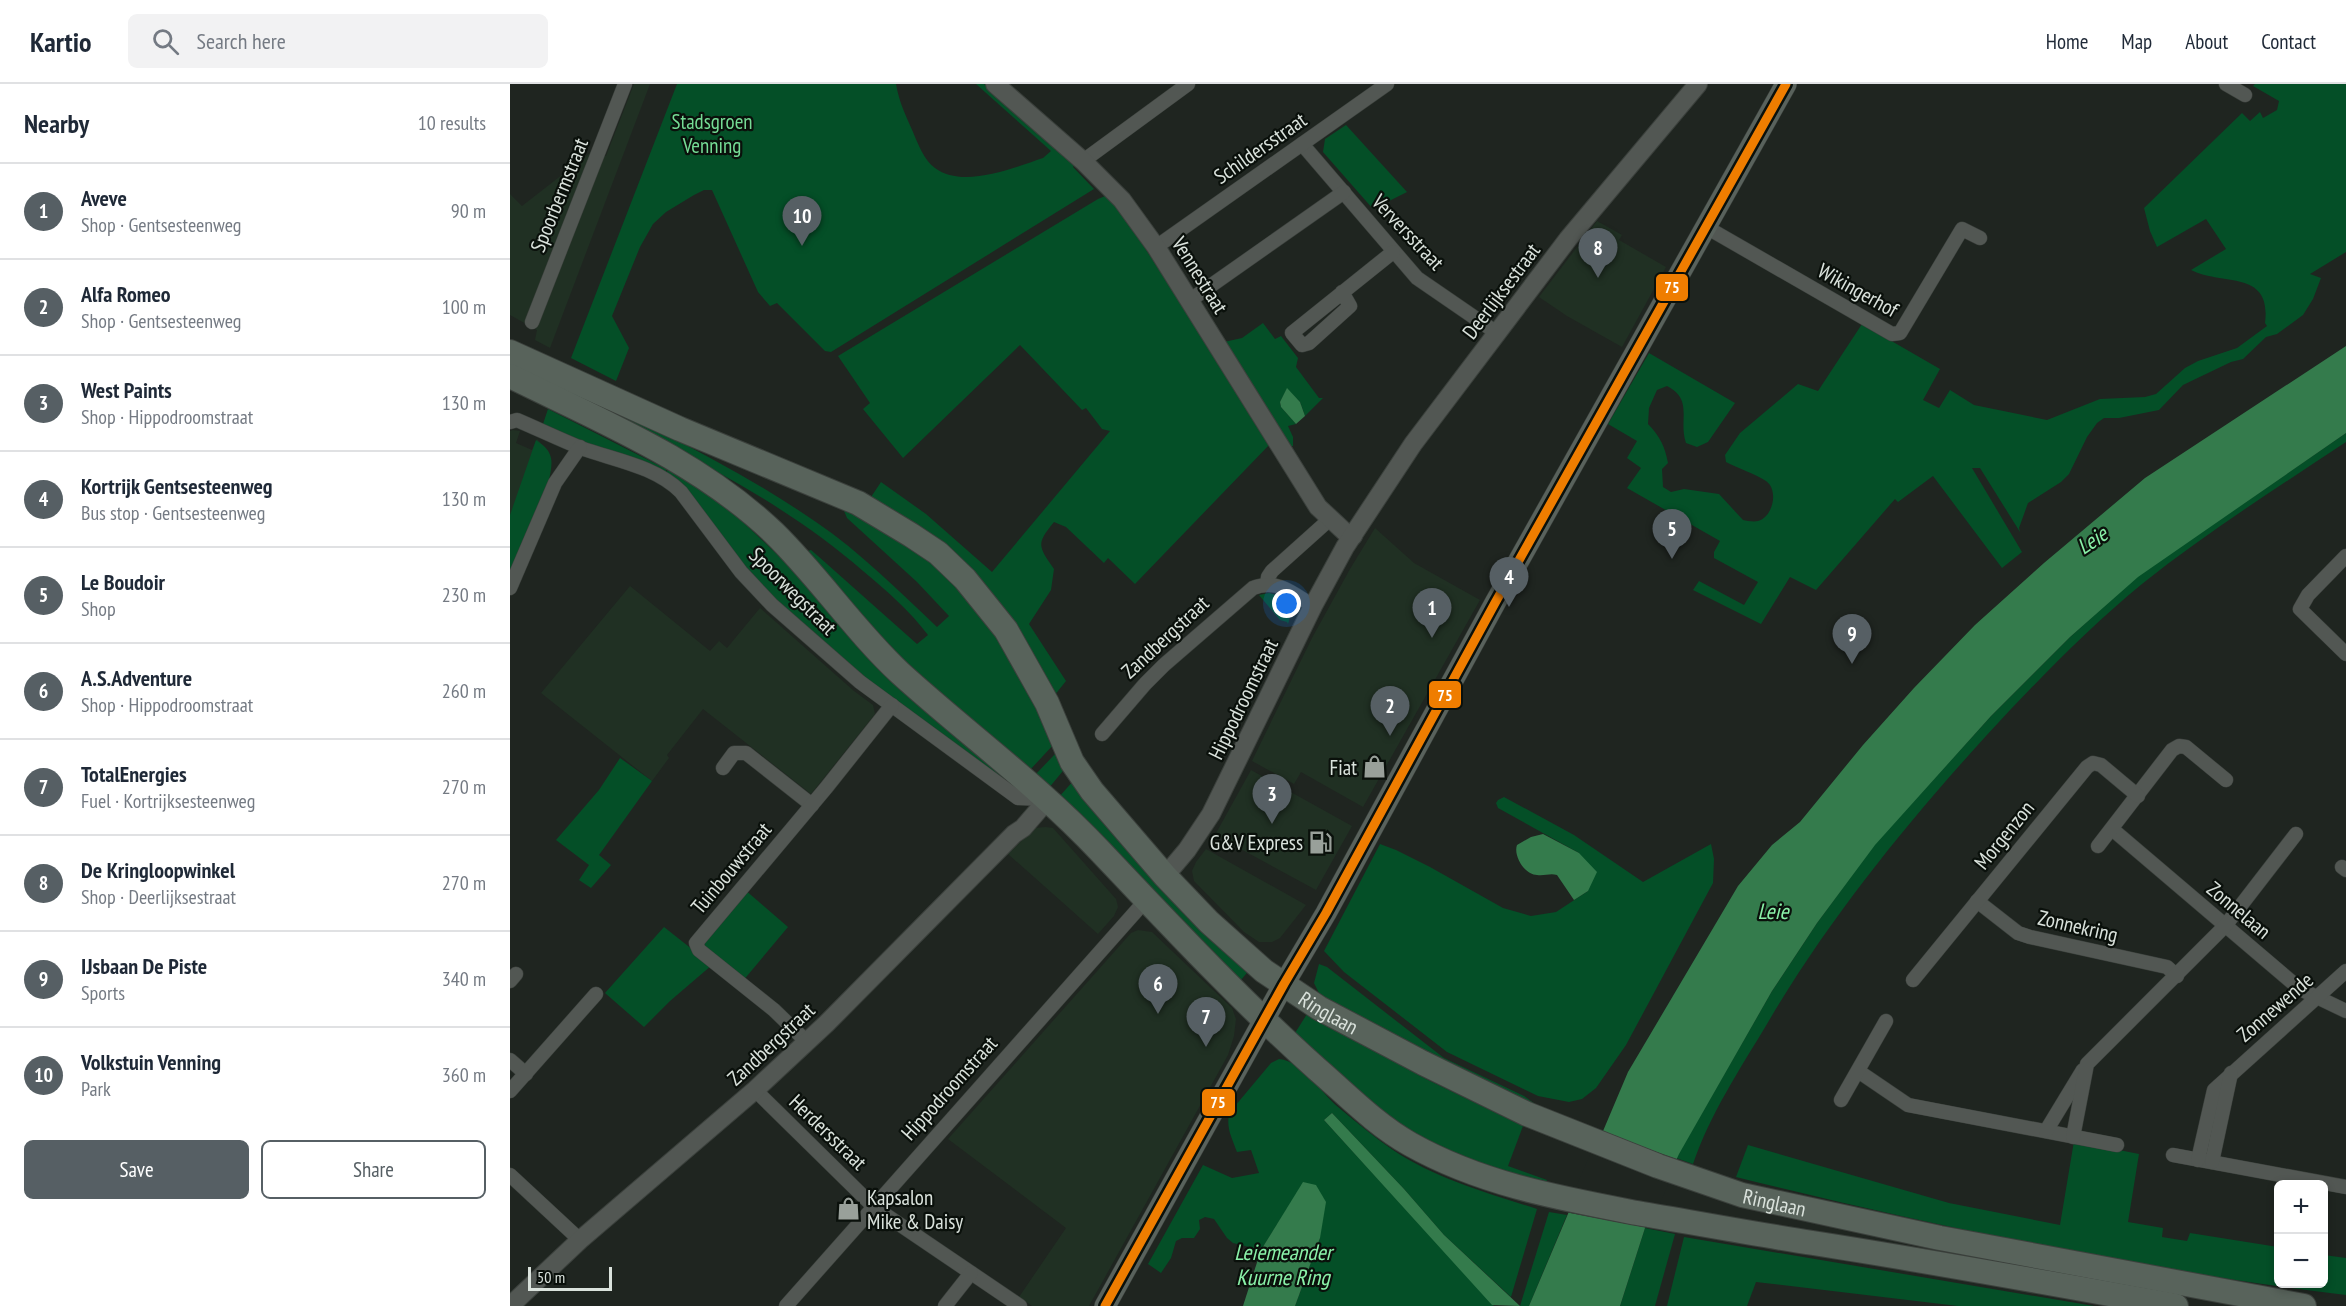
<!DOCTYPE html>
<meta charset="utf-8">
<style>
:root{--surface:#fff;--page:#f2f2f3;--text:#1f2937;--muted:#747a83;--line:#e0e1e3;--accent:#565f64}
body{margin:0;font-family:"PT Sans Narrow",sans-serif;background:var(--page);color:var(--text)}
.controls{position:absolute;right:18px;bottom:18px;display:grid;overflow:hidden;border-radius:9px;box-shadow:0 3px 9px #0003}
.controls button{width:54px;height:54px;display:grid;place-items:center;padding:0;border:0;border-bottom:2px solid var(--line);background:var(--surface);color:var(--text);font:30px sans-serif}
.scale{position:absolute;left:18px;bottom:15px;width:84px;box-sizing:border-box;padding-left:6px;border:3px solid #dae2dc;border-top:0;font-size:16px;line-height:21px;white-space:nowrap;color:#dae2dc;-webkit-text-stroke:4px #0a100b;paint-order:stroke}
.you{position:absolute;left:777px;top:520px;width:21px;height:21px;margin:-15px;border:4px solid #fff;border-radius:50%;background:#1a73e8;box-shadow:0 0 0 9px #1a73e833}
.badge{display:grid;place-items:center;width:39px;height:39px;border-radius:50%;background:var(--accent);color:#fff;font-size:20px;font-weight:700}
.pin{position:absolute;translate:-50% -50px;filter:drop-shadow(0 2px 3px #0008)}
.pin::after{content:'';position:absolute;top:32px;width:21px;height:18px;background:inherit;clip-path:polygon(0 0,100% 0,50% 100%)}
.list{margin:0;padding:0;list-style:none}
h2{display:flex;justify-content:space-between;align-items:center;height:78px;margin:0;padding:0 24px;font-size:26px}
h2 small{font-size:20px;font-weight:400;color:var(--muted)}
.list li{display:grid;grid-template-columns:39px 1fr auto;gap:18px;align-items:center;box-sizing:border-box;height:96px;padding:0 24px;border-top:2px solid var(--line)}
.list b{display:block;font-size:22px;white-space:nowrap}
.list p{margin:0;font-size:20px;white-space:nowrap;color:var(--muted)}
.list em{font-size:20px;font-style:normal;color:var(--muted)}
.actions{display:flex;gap:12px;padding:18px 24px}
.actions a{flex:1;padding:14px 0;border:2px solid var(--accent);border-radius:9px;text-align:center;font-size:21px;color:var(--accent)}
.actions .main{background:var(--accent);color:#fff}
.icon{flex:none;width:33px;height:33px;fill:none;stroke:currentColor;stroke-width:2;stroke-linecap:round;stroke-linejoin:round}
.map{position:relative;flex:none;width:1836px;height:1222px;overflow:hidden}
header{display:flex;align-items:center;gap:36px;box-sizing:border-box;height:84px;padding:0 30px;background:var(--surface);border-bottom:2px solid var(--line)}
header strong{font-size:28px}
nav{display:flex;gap:33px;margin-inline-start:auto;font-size:21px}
.search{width:420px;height:54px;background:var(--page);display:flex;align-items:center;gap:15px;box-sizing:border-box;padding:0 21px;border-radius:9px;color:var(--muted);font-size:22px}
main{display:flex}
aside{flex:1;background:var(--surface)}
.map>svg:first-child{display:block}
</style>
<header>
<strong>Kartio</strong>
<div class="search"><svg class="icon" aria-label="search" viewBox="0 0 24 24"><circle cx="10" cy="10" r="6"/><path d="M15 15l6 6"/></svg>Search here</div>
<nav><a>Home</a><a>Map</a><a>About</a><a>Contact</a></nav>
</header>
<main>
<aside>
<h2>Nearby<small>10 results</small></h2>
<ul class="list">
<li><span class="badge">1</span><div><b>Aveve</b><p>Shop · Gentsesteenweg</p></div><em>90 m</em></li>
<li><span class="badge">2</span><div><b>Alfa Romeo</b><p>Shop · Gentsesteenweg</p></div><em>100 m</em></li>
<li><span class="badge">3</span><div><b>West Paints</b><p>Shop · Hippodroomstraat</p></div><em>130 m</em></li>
<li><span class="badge">4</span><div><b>Kortrijk Gentsesteenweg</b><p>Bus stop · Gentsesteenweg</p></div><em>130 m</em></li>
<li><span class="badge">5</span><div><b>Le Boudoir</b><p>Shop</p></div><em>230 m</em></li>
<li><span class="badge">6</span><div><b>A.S.Adventure</b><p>Shop · Hippodroomstraat</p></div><em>260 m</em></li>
<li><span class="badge">7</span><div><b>TotalEnergies</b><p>Fuel · Kortrijksesteenweg</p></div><em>270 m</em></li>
<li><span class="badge">8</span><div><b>De Kringloopwinkel</b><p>Shop · Deerlijksestraat</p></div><em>270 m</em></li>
<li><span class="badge">9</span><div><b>IJsbaan De Piste</b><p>Sports</p></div><em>340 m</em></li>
<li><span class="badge">10</span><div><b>Volkstuin Venning</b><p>Park</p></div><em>360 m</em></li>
</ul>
<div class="actions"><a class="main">Save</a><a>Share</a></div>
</aside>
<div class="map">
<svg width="1836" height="1222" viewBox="0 0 1836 1222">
<rect width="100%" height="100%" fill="#1f2520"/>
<g fill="#203023">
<polygon points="124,0 140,0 40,264 25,256 27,246 0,231 0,110 12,122 84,66 96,72"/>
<polygon points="1087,137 1112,151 1109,156 1156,183 1112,263 1057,232 1029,213"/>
<polygon points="3,346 10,347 6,359 22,366 27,355 38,367 0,480 0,347"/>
<polygon points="865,444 904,479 970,516 853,723 791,688 784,700 742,677 802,554 840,485"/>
<polygon points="120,502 200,567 209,557 217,564 250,524 344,607 363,621 365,630 301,710 193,625 157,671 159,674 142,697 31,609"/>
<polygon points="741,686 842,742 806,806 705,751"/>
<polygon points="535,743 543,744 606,815 608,823 604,832 588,850 498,770 525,744"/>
<polygon points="696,765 796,821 770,854 762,858 749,858 734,848 684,797 682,787 686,778"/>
<polygon points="628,846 642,848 722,924 726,935 724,952 718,971 579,1222 522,1222 509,1213 556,1144 438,1055 621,849"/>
</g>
<g fill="#044f27">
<path d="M 167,0 L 386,0 C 389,18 396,32 403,48 C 408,60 414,76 425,84 C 453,105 503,84 533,74 L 541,67 L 466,0 L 474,0 L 565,80 L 563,83 L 584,105 L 321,268 L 315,267 L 267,219 L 260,222 L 248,208 L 202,106 L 194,106 L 184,111 L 156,128 L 143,140 L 130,163 L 102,232 L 119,264 L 106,297 L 61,274 Z"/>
<path d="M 1745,0 L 1836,0 L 1836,168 L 1800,190 L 1811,194 L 1803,215 L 1793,231 L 1767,250 L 1756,253 L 1733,275 L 1721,278 L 1673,301 L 1649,326 L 1609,334 L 1594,334 L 1587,339 L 1577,353 L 1559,390 L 1551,398 L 1518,419 L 1509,444 L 1510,448 L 1470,384 L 1462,384 L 1512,468 L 1492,484 L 1423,392 L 1388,418 L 1385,415 L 1306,506 L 1280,493 L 1251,540 L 1183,506 L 1189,497 L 1234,521 L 1248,498 L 1204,474 L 1204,468 L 1210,457 L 1117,404 L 1131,384 L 1117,374 L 1127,357 L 1098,340 L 1139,269 L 1225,319 L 1198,358 L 1187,363 L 1176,359 C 1168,336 1184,316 1157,302 L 1147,306 L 1139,324 L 1138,340 C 1150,352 1155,363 1158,379 L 1152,385 L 1153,403 L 1161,408 L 1174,405 L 1209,410 L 1233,436 C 1237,437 1244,438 1248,437 C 1263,433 1269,406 1256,397 C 1246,390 1227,384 1216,378 L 1215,371 L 1230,349 L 1288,300 L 1308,307 L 1352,240 L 1430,285 L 1413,316 L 1429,324 L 1440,306 L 1464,321 L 1537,336 L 1590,315 L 1635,313 L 1646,310 L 1675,284 L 1688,277 L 1727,264 L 1757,242 L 1755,239 C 1762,185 1712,202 1681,186 L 1716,165 L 1696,135 L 1647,163 L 1640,147 L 1634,124 L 1732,29 L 1740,37 L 1750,28 L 1753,34 L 1767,26 L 1769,17 L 1743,2 Z"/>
<polygon points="836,41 897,108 863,125 813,68 815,55"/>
<path d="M 600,110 L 761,359 L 625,500 L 598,474 L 594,479 L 556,443 L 544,438 C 526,460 528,462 544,485 L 541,506 L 519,540 L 556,597 L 544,612 L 423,454 L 394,433 L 361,413 L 371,398 L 416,430 L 482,488 L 600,347 L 592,345 L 576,324 L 572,326 L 510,261 L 393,374 L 353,325 L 360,319 L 328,272 L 588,115 Z"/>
<polygon points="753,239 765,255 771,252 788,274 786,283 809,314 813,314 795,332 790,318 777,305 770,318 771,323 786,340 778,342 783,353 783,362 777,363 714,258 732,254"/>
<path d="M 49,299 C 137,341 225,382 306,438 C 350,468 388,506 427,543 L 439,532 L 407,498 L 337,434 L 332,422 L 421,477 L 457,513 L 490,556 L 545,659 L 519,687 L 414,602 L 295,468 L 301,466 L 308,472 L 407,560 L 418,551 C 400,527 376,506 353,487 C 262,408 153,359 45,307 Z"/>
<polygon points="38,325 156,385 156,388 158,386 202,413 231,436 508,700 505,704 354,594 259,510 243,493 175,405 33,340"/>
<path d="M 1836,349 L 1836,358 C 1767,404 1697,448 1632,500 C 1576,546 1525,599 1476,652 C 1395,741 1318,836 1257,940 C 1230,985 1200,1030 1183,1080 L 1166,1074 L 1262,907 L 1307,839 L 1365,760 L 1481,632 L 1560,553 L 1628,492 Z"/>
<path d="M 26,356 C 33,361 39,365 41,374 C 46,397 10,471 0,497 L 0,431 Z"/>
<path d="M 759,509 C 775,512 784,525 778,540 L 777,538 L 770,536 L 749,511 Z"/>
<polygon points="548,667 557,682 538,705 524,692"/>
<polygon points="110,674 142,697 89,771 101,781 81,804 69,796 79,781 46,756 89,706"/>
<polygon points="565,695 740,885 731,896 682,848 589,748 548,714"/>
<polygon points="994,713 1064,751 1133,798 1201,760 1204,775 1203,799 1116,961 1086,1004 1072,1015 1059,1018 1028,1012 937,968 834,888 814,867 870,760 886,766 920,783 993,824 1021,832 1046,828 1078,807 1069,769 988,724 986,719 988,716"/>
<polygon points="234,805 278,843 232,898 191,862"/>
<polygon points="154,843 202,881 160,917 134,943 95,909"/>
<polygon points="809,880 817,883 934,974 1014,1012 1028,1022 932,977 810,911 804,899"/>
<path d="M 797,930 L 916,995 L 1013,1042 L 998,1082 L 1037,1096 L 1036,1101 C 995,1090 953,1078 916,1057 C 866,1029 826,987 785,949 Z"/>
<path d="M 769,975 C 794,978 810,1008 828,1023 C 846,1038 864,1053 883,1066 C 926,1095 978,1109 1027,1125 L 1001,1213 L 934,1151 L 894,1105 L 822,1029 L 814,1036 L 984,1222 L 785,1222 L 810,1154 L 794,1098 L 751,1166 L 723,1159 L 717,1154 L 704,1135 L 695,1133 L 689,1136 L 690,1145 L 684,1154 L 672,1154 L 666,1157 L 661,1174 L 651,1189 L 638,1180 L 693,1081 L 722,1094 L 749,1089 L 741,1066 L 727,1068 C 722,1054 715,1042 720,1028 L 761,979 Z"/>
<path d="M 1564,1057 L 1629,1070 L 1618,1138 L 1653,1144 L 1652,1153 L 1677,1157 L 1680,1149 L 1768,1163 L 1768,1200 L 1814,1200 L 1814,1171 L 1836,1174 L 1836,1211 C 1630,1186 1427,1143 1226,1093 L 1238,1061 L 1439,1119 L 1550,1141 Z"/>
<polygon points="1039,1128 1057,1131 1019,1222 1010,1222"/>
<polygon points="1135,1144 1165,1150 1145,1222 1110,1222"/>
<polygon points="1174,1153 1584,1222 1448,1222 1246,1198 1237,1222 1157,1222"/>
</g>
<g fill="#347b4c">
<polygon points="1836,262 1836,349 1628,493 1560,553 1481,632 1365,761 1307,839 1262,907 1169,1070 1135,1144 1110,1222 1019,1222 1118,988 1228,802 1262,761 1290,738 1353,661 1404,604 1465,541 1534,479 1635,394"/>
<polygon points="777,304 790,318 795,332 786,340 771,323 770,318"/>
<path d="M 1033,750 L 1069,769 L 1087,788 L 1078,807 L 1064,816 L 1047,791 C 1040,789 1035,792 1027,791 C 1015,791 1003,772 1007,761 L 1021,753 Z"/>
<polygon points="822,1029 894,1105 934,1151 1010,1222 982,1221 814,1036"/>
<polygon points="793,1098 806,1101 816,1118 810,1154 785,1222 733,1222 751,1166"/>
</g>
<polygon fill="#1f2520" points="1090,1048 1169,1076 1139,1144 1055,1128"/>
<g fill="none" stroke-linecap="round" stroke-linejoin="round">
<defs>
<g id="street">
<polyline points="1716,0 1735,11"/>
<polyline points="792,60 907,194 987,249"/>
<polyline points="573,77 678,0"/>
<polyline points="1196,143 1382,250 1390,249 1452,145 1470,154"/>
<polyline points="646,163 877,0"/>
<polyline points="832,208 840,222 799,259 792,261 782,249 883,168"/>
<polyline points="679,217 834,108"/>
<polyline points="22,238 115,0"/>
<path d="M 0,338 L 7,336 C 28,345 49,355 71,364 C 104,376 145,382 171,408 L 231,488 L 262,521 L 350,598 L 508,714 L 536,715"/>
<polyline points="1836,472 1798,511 1790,525 1836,570"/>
<polyline points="757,500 758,493 762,487 820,435"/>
<polyline points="0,504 45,399 70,363"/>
<path d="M 592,650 L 635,600 L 654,581 L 743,504 C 766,494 784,510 803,522"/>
<polyline points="213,684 224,669 236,669 302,721"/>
<polyline points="1602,745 1790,905 1836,927"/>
<polyline points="1588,762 1662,666 1669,662 1676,663 1716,696"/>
<polyline points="1832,783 1836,786"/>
<polyline points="1467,817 1508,849 1520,853 1657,883 1667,892"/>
<polyline points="1403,896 1577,683 1583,679 1591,681 1628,712"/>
<polyline points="0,897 6,890"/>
<polyline points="296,957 264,926 189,866 186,859 316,704 382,621"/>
<polyline points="0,976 16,990"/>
<polyline points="1348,987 1398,1021 1607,1061"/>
<polyline points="245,1006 364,1123 510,1222"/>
<polyline points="0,1007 86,910"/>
<polyline points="1331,1016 1376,937"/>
<polyline points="1536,1047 1573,986"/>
<polyline points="1563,1053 1577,980 1715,842 1786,750"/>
<polyline points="1663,1071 1836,1103"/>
<polyline points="1688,1076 1704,1006 1836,887"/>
<polyline points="1702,1078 1721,989"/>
<polyline points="0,1091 70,1156"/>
<polyline points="276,1222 636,816"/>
<polyline points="435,1222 461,1189"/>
</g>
<g id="secondary">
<polyline points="485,0 573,77 612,116 646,163 808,423 836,449 843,452"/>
<polyline points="655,792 677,766 701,730 803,522 835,463 903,360 1058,155 1188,0"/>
<polyline points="0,1222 70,1156 245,1006 316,940 504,750 513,744 538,715"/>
</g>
<polyline id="primary" points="595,1222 774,900 816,829 985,519 1276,0"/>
<g id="highway">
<path id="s1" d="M 0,268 L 170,345 L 348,419 L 401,451 L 428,469 L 455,495 L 496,546 L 537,619 L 562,678 L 582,707 L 655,792 L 699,838 L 754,887 L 809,924 L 913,979 L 1017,1030 L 1148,1082 L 1232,1111 L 1430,1154 L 1794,1222"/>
<path d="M 0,292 C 91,337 189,377 264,449 C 309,493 344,546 390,589 C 456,649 529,702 590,767 C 661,842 731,917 807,985 C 837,1011 866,1041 900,1060 C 971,1100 1049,1114 1127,1129 C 1186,1139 1244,1150 1303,1159 C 1425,1178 1545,1200 1666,1222"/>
</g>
</defs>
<use href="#street" stroke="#3b403c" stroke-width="15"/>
<use href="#secondary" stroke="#3b403c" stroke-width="20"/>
<use href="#primary" stroke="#3b403c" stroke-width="22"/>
<use href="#highway" stroke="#3b403c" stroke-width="26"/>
<use href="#street" stroke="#525753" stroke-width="14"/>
<use href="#secondary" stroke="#525753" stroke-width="18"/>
<use href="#primary" stroke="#59625c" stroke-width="21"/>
<use href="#highway" stroke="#58635b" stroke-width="24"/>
<defs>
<polyline id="bus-1" points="595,1222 774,900 816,829 985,519 1276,0"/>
</defs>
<use href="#bus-1" stroke="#0a100b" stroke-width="14"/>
<use href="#bus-1" stroke="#ef7d00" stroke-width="9"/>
</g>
<defs>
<symbol id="shop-bare" viewBox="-9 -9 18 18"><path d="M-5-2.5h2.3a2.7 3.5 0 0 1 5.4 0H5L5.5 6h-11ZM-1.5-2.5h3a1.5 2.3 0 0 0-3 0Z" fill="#99a09a" stroke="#0a100b" stroke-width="2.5" paint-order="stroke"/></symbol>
<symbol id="fuel-bare" viewBox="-9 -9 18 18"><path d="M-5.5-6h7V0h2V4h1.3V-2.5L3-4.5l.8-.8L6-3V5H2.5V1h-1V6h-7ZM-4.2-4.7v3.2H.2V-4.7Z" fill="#99a09a" stroke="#0a100b" stroke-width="2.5" paint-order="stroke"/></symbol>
</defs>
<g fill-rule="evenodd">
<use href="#shop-bare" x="848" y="666" width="33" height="33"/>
<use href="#fuel-bare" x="794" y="742" width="33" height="33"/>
<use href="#shop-bare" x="322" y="1108" width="33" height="33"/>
</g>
<g text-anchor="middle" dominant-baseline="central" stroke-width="4.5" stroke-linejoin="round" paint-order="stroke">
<g font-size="21" fill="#75dc95" stroke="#0a100b">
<text x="202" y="37">Stadsgroen<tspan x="202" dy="24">Venning</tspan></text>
</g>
<g font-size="21" fill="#dae2dc" stroke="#0a100b">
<text transform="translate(750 64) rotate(-35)">Schildersstraat</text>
<text transform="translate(49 111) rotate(-68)">Spoorbermstraat</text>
<text transform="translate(898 148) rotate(47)">Verversstraat</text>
<text transform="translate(690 191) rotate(58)">Vennestraat</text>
<text transform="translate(1348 206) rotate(29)">Wikingerhof</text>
<text transform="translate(991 207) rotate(-53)">Deerlijksestraat</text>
<text transform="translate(283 507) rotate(45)">Spoorwegstraat</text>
<text transform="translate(655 553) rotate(-43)">Zandbergstraat</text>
<text transform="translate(733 615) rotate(-64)">Hippodroomstraat</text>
<text transform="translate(1494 751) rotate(-51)">Morgenzon</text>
<text transform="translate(221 784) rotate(-50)">Tuinbouwstraat</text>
<text transform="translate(1729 826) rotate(40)">Zonnelaan</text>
<text transform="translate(1568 842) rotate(13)">Zonnekring</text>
<text transform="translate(1765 923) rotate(-41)">Zonnewende</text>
<text stroke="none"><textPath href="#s1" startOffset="1086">Ringlaan</textPath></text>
<text transform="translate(261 960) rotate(-43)">Zandbergstraat</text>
<text transform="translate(439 1004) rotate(-48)">Hippodroomstraat</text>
<text transform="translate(318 1048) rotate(44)">Herdersstraat</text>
<text stroke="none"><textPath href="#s1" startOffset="1572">Ringlaan</textPath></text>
</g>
<g font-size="21" fill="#dae2dc" stroke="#0a100b" text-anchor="end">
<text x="847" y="683">Fiat</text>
<text x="793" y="758">G&amp;V Express</text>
<text x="357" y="1113" text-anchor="start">Kapsalon<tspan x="357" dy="24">Mike &amp; Daisy</tspan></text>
</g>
<g font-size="22" font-style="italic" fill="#8af1a8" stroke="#0a100b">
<text transform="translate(1582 456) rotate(-34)">Leie</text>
<text x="1263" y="827">Leie</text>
<text x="773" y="1168">Leiemeander<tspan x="773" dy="25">Kuurne Ring</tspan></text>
</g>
</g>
<g stroke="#0a100b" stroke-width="2">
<rect x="1145" y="189" width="34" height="29" rx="6" fill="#ef7d00"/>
<rect x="918" y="596" width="34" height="29" rx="6" fill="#ef7d00"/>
<rect x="691" y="1004" width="35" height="29" rx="6" fill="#ef7d00"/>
</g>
<g font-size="16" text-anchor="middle" font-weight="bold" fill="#fff">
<text x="1162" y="209">75</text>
<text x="935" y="617">75</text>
<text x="708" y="1024">75</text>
</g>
</svg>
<div class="controls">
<button>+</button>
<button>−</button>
</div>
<div class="scale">50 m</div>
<div class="you"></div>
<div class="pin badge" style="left:922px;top:554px">1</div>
<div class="pin badge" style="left:880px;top:652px">2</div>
<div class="pin badge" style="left:762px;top:740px">3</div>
<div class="pin badge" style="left:999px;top:523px">4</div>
<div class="pin badge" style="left:1162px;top:475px">5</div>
<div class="pin badge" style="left:648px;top:930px">6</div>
<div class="pin badge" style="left:696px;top:963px">7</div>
<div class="pin badge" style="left:1088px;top:194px">8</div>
<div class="pin badge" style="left:1342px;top:580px">9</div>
<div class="pin badge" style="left:292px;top:162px">10</div>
</div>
</main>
